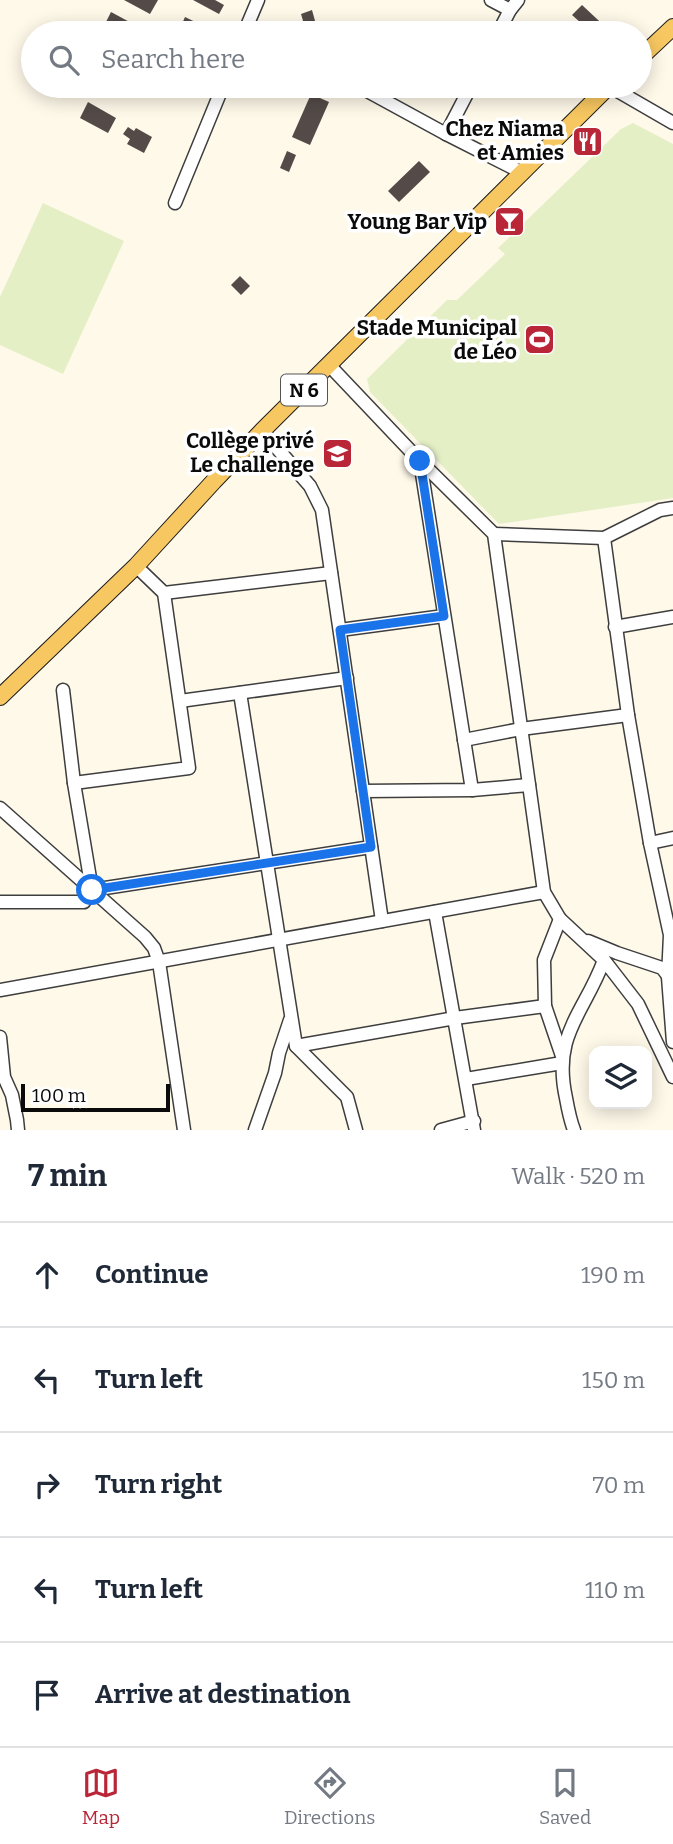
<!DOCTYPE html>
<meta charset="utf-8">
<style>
:root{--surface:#fff;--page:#f2f2f3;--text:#1f2937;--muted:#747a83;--line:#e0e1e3;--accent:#b92638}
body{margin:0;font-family:Bitter,serif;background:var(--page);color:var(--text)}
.controls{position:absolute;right:21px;bottom:21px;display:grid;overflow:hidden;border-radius:14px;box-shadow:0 4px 18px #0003}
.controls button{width:63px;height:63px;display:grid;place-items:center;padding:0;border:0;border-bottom:2px solid var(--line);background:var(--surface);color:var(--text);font:35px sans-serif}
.scale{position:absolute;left:21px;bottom:18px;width:149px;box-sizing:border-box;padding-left:7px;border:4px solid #0b0b0b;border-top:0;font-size:19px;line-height:24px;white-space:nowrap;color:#0b0b0b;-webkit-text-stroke:5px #fff;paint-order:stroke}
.stop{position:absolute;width:21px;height:21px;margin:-16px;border:5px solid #1a73e8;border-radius:50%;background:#fff}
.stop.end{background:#1a73e8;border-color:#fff;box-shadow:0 2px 7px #0008}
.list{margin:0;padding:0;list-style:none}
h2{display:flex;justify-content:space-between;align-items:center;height:91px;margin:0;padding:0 28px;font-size:30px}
h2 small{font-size:23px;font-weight:400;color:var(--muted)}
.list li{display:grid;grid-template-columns:46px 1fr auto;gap:21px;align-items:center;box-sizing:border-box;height:105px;padding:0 28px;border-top:2px solid var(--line)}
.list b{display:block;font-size:26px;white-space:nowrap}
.list em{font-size:23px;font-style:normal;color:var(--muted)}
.icon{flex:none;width:38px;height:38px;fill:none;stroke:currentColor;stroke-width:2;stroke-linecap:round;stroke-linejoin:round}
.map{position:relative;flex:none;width:673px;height:1130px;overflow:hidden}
.search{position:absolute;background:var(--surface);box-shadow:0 4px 18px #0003;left:21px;right:21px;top:21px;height:77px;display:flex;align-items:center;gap:18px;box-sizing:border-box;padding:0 24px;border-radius:38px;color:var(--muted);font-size:26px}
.sheet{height:616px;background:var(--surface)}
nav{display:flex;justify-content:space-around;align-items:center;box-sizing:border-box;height:98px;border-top:2px solid var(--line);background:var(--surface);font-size:19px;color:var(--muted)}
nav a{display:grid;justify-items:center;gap:4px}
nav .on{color:var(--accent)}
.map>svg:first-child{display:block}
</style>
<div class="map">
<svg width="673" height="1130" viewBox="0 0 673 1130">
<rect width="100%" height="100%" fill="#fff9ea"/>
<g fill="#e4efc6">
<polygon points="633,123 673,144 673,498 499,524 370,392 367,379 447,300 457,300 505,254 498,248 621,129"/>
<polygon points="43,203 124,241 63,374 0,345 0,297"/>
</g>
<g fill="#544b48">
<polygon points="124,0 158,0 150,14"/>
<polygon points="193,0 215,0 224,5 219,14"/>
<polygon points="582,5 612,33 592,33 572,15"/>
<polygon points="312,10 317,28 306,31 301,14"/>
<polygon points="111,12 150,33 119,33 104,26"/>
<polygon points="185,17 218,33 195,33 181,26"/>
<polygon points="311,94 329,102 310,145 292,137"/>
<polygon points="88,102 116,118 108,133 80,118"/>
<polygon points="128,127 134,131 136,128 152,137 144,153 127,144 130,139 123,134"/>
<polygon points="287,151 296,155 289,172 280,168"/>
<polygon points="419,161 430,172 399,202 388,191"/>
<polygon points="240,276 250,286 241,295 231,285"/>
</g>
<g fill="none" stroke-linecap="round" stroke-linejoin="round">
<defs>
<g id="minor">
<polyline points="491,0 510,10"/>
<polyline points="248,25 262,33"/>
<polyline points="244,33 258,0"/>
<polyline points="498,33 510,10 518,0"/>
<polyline points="358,86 446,134 523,173"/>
<polyline points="609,86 673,123"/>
<polyline points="446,134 471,86"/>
<polyline points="175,203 223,86"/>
<polyline points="329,365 420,461 494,534 544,892 560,919 604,960 638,1004 673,1077"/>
<polyline points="262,431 310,486 322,510 382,921"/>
<polyline points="420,461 472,790"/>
<polyline points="494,534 604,538 660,510 673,508"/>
<polyline points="604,538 628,715 650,843 670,935 668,977 673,1042"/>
<polyline points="164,593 331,573"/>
<polyline points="615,627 673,617"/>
<polyline points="340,630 444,616"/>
<polyline points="63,690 74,783 92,890"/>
<polyline points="240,693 296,1046 347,1097 356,1130"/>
<polyline points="180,701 347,678"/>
<polyline points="464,740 521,729 628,715"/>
<polyline points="74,783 189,768 164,593 136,566"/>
<polyline points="363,791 472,790 529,785"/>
<polyline points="0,808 145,937 154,948 159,962 184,1130"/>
<polyline points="650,843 673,838"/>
<polyline points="0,902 84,902 92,890 371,847"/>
<polyline points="435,912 474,1130"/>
<polyline points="560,919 544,960 545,1006 562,1056"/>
<polyline points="588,941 617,953 662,968 669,977"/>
<polyline points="0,990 544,892"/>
<polyline points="0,1037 4,1077 12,1095 17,1120 18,1130"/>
<polyline points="296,1046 455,1018 545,1006"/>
<polyline points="466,1079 562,1063"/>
<polyline points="255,1130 275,1073 279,1053 290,1020"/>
<polyline points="441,1130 474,1121"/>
<path d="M 574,1130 C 570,1120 568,1109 566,1098 C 552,1034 584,1014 604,960"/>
</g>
<g id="major">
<polyline points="640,58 673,27"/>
<polyline points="0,697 136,566 214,481 262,431 609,86"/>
</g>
</defs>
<use href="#minor" stroke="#3e3e3e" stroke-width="15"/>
<use href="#major" stroke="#1c1c1c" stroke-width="18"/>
<use href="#minor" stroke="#fff" stroke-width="12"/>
<use href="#major" stroke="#f7c761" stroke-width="16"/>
</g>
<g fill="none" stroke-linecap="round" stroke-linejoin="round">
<polyline stroke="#1a73e8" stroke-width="9" points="92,890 371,847 340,630 444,616 420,461"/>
</g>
<defs>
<symbol id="restaurant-square" viewBox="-11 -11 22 22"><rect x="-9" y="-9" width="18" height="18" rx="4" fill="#b92638" stroke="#fff"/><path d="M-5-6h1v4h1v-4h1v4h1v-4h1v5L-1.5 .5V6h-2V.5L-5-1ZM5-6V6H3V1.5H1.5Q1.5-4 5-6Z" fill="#fff"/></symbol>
<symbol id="bar-square" viewBox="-11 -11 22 22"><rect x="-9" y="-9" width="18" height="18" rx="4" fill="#b92638" stroke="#fff"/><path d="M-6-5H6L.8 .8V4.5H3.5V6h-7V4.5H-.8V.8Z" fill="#fff"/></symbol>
<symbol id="stadium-square" viewBox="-11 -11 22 22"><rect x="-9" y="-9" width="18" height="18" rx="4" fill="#b92638" stroke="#fff"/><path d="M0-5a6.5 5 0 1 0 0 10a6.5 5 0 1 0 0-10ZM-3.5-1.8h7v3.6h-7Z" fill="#fff"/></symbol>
<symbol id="school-square" viewBox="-11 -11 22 22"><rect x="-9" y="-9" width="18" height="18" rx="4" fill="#b92638" stroke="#fff"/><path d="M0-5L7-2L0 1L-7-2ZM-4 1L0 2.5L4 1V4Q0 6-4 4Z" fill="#fff"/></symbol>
</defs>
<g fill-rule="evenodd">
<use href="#restaurant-square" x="570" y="124" width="35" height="35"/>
<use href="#bar-square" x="492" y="204" width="35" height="35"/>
<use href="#stadium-square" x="522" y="322" width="35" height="35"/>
<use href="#school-square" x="320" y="436" width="35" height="35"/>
</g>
<g text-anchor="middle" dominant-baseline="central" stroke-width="7" stroke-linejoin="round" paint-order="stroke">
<rect fill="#fff" stroke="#545454" stroke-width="2" x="281" y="374.5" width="46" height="31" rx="5"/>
<g font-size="19" font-weight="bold" fill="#0b0b0b">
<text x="304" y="390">N 6</text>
</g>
<g font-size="21" font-weight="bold" fill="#0b0b0b" stroke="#fff" text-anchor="end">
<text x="564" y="129">Chez Niama<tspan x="564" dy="24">et Amies</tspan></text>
<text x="487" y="222">Young Bar Vip</text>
<text x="517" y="328">Stade Municipal<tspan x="517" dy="24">de Léo</tspan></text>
<text x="314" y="441">Collège privé<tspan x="314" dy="24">Le challenge</tspan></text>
</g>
</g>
</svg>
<div class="controls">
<button><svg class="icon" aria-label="layers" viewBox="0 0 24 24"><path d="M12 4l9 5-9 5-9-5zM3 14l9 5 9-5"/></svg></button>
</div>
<div class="scale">100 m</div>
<div class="stop" style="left:92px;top:890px"></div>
<div class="stop end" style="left:420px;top:461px"></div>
<div class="search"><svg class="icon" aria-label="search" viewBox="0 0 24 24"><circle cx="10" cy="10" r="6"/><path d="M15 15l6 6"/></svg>Search here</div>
</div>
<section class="sheet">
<h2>7 min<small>Walk · 520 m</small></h2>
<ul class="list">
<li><svg class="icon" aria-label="ahead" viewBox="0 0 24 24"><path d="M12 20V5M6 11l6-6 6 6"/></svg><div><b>Continue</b></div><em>190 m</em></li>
<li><svg class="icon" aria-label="left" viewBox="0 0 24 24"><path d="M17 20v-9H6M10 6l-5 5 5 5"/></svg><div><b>Turn left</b></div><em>150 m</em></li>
<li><svg class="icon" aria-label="right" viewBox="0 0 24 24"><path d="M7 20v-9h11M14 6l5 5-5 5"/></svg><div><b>Turn right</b></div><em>70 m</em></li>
<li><svg class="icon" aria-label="left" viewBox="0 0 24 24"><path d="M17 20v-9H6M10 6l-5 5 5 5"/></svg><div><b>Turn left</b></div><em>110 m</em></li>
<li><svg class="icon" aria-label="arrive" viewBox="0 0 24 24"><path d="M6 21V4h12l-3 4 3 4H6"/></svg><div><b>Arrive at destination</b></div></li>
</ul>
</section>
<nav>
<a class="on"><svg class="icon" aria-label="map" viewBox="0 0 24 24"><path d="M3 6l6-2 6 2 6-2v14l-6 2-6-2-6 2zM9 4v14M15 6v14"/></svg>Map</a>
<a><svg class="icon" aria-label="directions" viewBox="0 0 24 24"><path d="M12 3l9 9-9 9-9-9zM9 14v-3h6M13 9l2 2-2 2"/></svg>Directions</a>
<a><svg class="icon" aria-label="saved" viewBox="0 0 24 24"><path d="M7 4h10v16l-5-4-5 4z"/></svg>Saved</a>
</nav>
